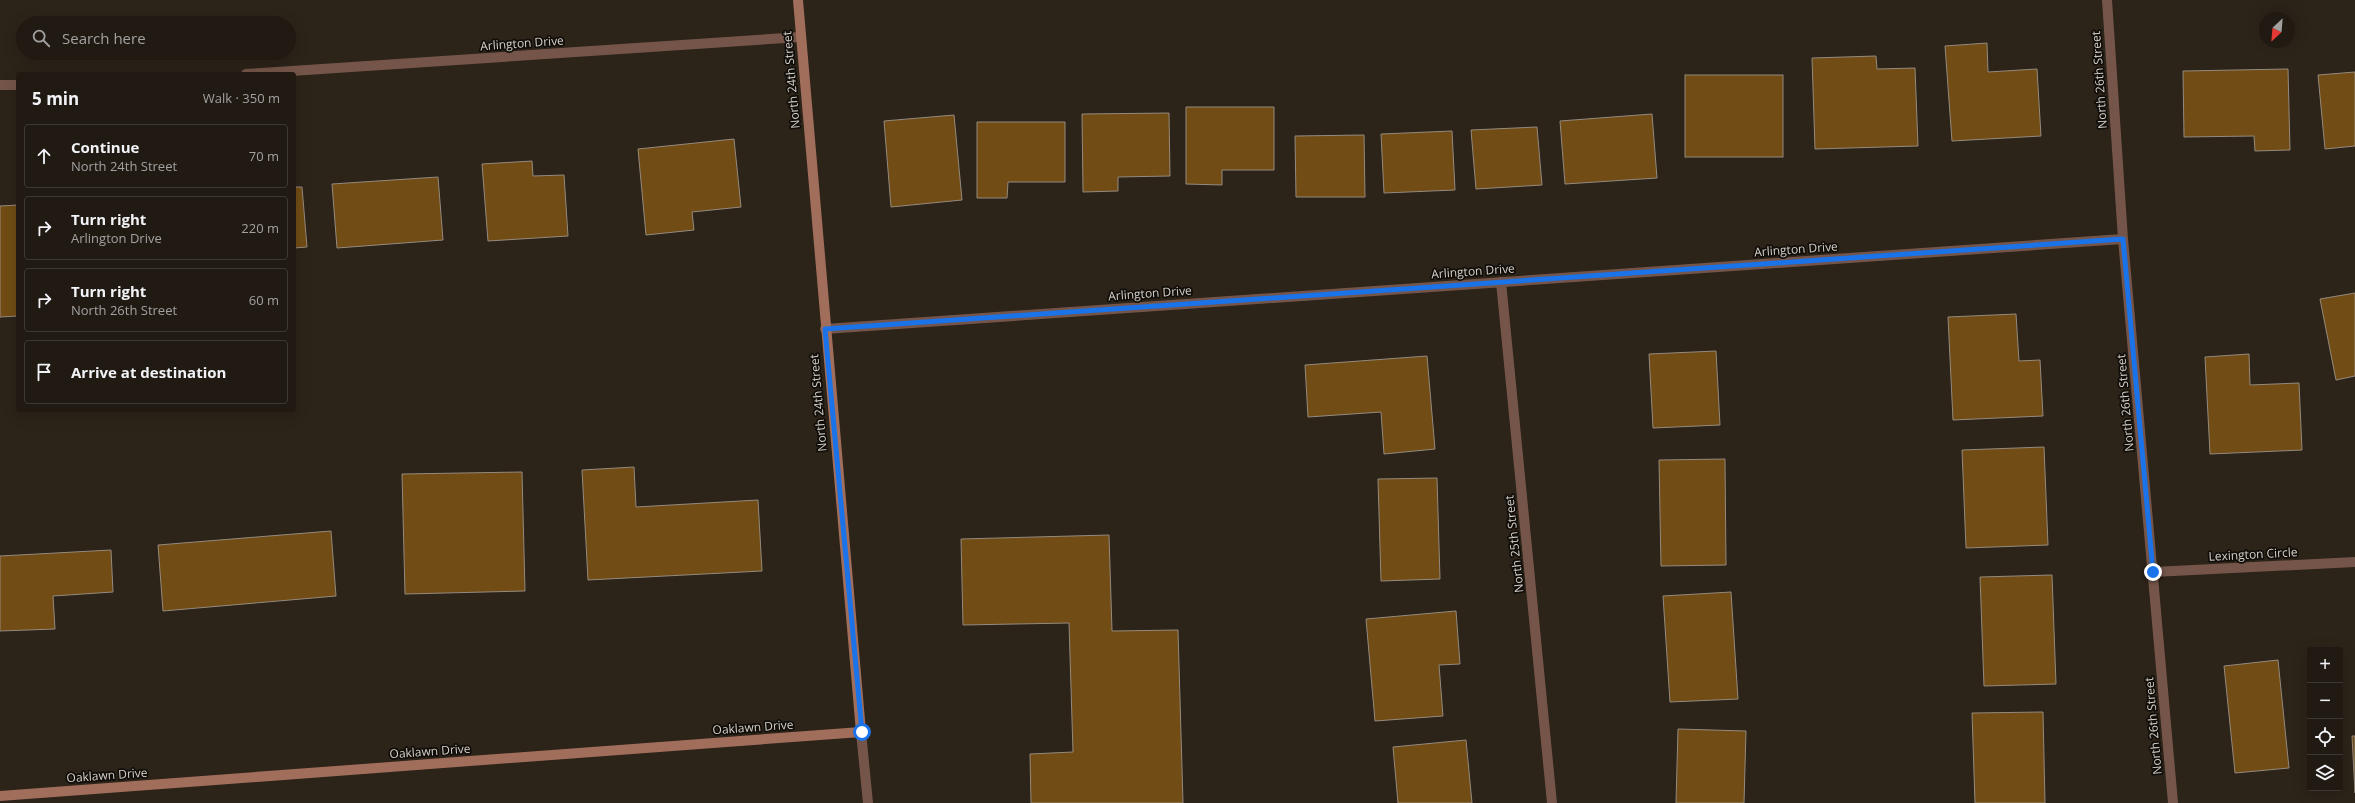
<!DOCTYPE html>
<meta charset="utf-8">
<style>
:root{--surface:#211a13;--page:#29231c;--text:#f1f3f6;--muted:#a2a1a0;--line:#3e3833}
body{margin:0;font-family:"Open Sans",sans-serif;background:var(--page);color:var(--text)}
.controls{position:absolute;right:12px;bottom:12px;display:grid;overflow:hidden;border-radius:4px;box-shadow:0 4px 16px #0002}
.controls button{width:36px;height:36px;display:grid;place-items:center;padding:0;border:0;border-bottom:1px solid var(--line);background:var(--surface);color:var(--text);font:20px sans-serif}
.compass{position:absolute;left:2259px;top:12px;width:36px;height:36px;border-radius:50%;background:var(--surface);box-shadow:0 4px 16px #0002;rotate:206deg}
.stop{position:absolute;width:12px;height:12px;margin:-9px;border:3px solid #1a73e8;border-radius:50%;background:#fff}
.stop.end{background:#1a73e8;border-color:#fff;box-shadow:0 1px 4px #0008}
.list{margin:0;padding:0;list-style:none}
h2{display:flex;justify-content:space-between;align-items:center;height:52px;margin:0;padding:0 16px;font-size:17px}
h2 small{font-size:13px;font-weight:400;color:var(--muted)}
.list li{display:grid;grid-template-columns:26px 1fr auto;gap:12px;align-items:center;box-sizing:border-box;height:64px;margin:0 8px 8px;padding:0 8px;border:1px solid var(--line);border-radius:4px}
.list b{display:block;font-size:15px;white-space:nowrap}
.list p{margin:0;font-size:13px;white-space:nowrap;color:var(--muted)}
.list em{font-size:13px;font-style:normal;color:var(--muted)}
.icon{flex:none;width:22px;height:22px;fill:none;stroke:currentColor;stroke-width:2;stroke-linecap:round;stroke-linejoin:round}
.map{position:relative;flex:none;width:2355px;height:803px;overflow:hidden}
.search{position:absolute;background:var(--surface);box-shadow:0 4px 16px #0002;left:16px;top:16px;width:280px;height:44px;display:flex;align-items:center;gap:10px;box-sizing:border-box;padding:0 14px;border-radius:22px;color:var(--muted);font-size:15px}
.panel{position:absolute;background:var(--surface);box-shadow:0 4px 16px #0002;left:16px;top:72px;width:280px;height:340px;border-radius:4px}
.map>svg:first-child{display:block}
</style>
<div class="map">
<svg width="2355" height="803" viewBox="0 0 2355 803">
<rect width="100%" height="100%" fill="#2c2319"/>
<g fill="#714c14" stroke="#958a7e">
<polygon points="1987,43 1988,72 2037,69 2041,136 1952,141 1945,46"/>
<polygon points="1876,56 1877,69 1915,68 1918,146 1815,149 1812,58"/>
<polygon points="2288,69 2290,150 2255,151 2254,136 2184,137 2183,71"/>
<polygon points="2355,72 2355,146 2325,149 2318,75"/>
<rect x="1685" y="75" width="98" height="82"/>
<polygon points="1186,107 1274,107 1274,170 1222,170 1222,185 1186,184"/>
<polygon points="1169,113 1170,176 1118,177 1118,191 1083,192 1082,114"/>
<polygon points="1652,114 1657,178 1565,184 1560,121"/>
<polygon points="954,115 962,200 891,207 884,121"/>
<polygon points="977,122 1065,122 1065,182 1008,182 1007,198 977,198"/>
<polygon points="1537,127 1542,185 1476,189 1471,130"/>
<polygon points="1452,131 1455,190 1384,193 1381,134"/>
<polygon points="1364,135 1365,197 1296,197 1295,136"/>
<polygon points="734,139 741,207 692,212 694,230 646,235 638,149"/>
<polygon points="532,161 533,176 564,175 568,236 488,241 482,164"/>
<polygon points="438,177 443,240 337,248 332,184"/>
<polygon points="294,187 302,187 307,247 294,248"/>
<polygon points="18,205 18,316 0,317 0,206"/>
<polygon points="2355,293 2355,376 2336,380 2320,299"/>
<polygon points="2016,314 2019,361 2040,360 2043,416 1953,420 1948,317"/>
<polygon points="1716,351 1720,425 1653,428 1649,354"/>
<polygon points="2249,354 2250,385 2299,383 2302,450 2210,454 2205,357"/>
<polygon points="1427,356 1435,449 1384,454 1381,412 1308,417 1305,365"/>
<polygon points="2044,447 2048,545 1966,548 1962,450"/>
<polygon points="1725,459 1726,565 1661,566 1659,460"/>
<polygon points="634,467 636,507 758,500 762,571 588,580 582,470"/>
<polygon points="522,472 525,591 405,594 402,474"/>
<polygon points="1437,478 1440,579 1381,581 1378,479"/>
<polygon points="331,531 336,596 163,611 158,545"/>
<polygon points="1109,535 1112,631 1178,630 1183,803 1031,803 1030,754 1073,752 1069,623 963,625 961,539"/>
<polygon points="111,550 113,592 53,596 55,629 0,631 0,556"/>
<polygon points="2052,575 2056,684 1984,686 1980,577"/>
<polygon points="1731,592 1738,699 1670,702 1663,596"/>
<polygon points="1456,611 1460,664 1439,665 1443,716 1375,721 1366,619"/>
<polygon points="2278,660 2289,768 2235,773 2224,666"/>
<polygon points="2043,712 2045,803 1975,803 1972,713"/>
<polygon points="1678,729 1746,731 1744,803 1676,803"/>
<polygon points="2352,736 2355,736 2355,793"/>
<polygon points="1466,740 1472,803 1398,803 1393,747"/>
</g>
<g fill="none" stroke-linecap="round" stroke-linejoin="round">
<g stroke="#755549" stroke-width="10">
<polyline points="2107,0 2123,239 2173,803"/>
<polyline points="246,74 801,37"/>
<polyline points="0,85 18,85"/>
<polyline points="1501,282 1552,803"/>
<polyline points="825,329 2123,239"/>
<polyline points="2153,572 2355,562"/>
<polyline points="861,732 868,803"/>
</g>
<polyline stroke="#a26e5c" stroke-width="10" points="0,796 861,732 798,0"/>
</g>
<g fill="none" stroke-linecap="round" stroke-linejoin="round">
<polyline stroke="#1a73e8" stroke-width="5" points="862,732 825,329 2123,239 2153,572"/>
</g>
<g text-anchor="middle" dominant-baseline="central" stroke-width="3.5" stroke-linejoin="round" paint-order="stroke">
<g font-size="12" fill="#d6d1ca" stroke="#110d09">
<text transform="translate(522 43) rotate(-4)">Arlington Drive</text>
<text transform="translate(791 80) rotate(-95)">North 24th Street</text>
<text transform="translate(2099 80) rotate(-94)">North 26th Street</text>
<text transform="translate(1796 249) rotate(-4)">Arlington Drive</text>
<text transform="translate(1473 271) rotate(-4)">Arlington Drive</text>
<text transform="translate(1150 293) rotate(-4)">Arlington Drive</text>
<text transform="translate(818 403) rotate(-95)">North 24th Street</text>
<text transform="translate(2125 403) rotate(-95)">North 26th Street</text>
<text transform="translate(1514 544) rotate(-96)">North 25th Street</text>
<text transform="translate(2253 554) rotate(-3)">Lexington Circle</text>
<text transform="translate(2153 726) rotate(-95)">North 26th Street</text>
<text transform="translate(753 727) rotate(-4)">Oaklawn Drive</text>
<text transform="translate(430 751) rotate(-4)">Oaklawn Drive</text>
<text transform="translate(107 775) rotate(-4)">Oaklawn Drive</text>
</g>
</g>
</svg>
<div class="controls">
<button>+</button>
<button>−</button>
<button><svg class="icon" aria-label="locate" viewBox="0 0 24 24"><circle cx="12" cy="12" r="6"/><path d="M12 2v4M12 18v4M2 12h4M18 12h4"/></svg></button>
<button><svg class="icon" aria-label="layers" viewBox="0 0 24 24"><path d="M12 4l9 5-9 5-9-5zM3 14l9 5 9-5"/></svg></button>
</div>
<svg class="compass" viewBox="-18 -18 36 36"><path d="M0-13l5 13h-10z" fill="#e53935"/><path d="M0 13l5-13h-10z" fill="#a2a1a0"/></svg>
<div class="stop" style="left:862px;top:732px"></div>
<div class="stop end" style="left:2153px;top:572px"></div>
<div class="search"><svg class="icon" aria-label="search" viewBox="0 0 24 24"><circle cx="10" cy="10" r="6"/><path d="M15 15l6 6"/></svg>Search here</div>
<section class="panel">
<h2>5 min<small>Walk · 350 m</small></h2>
<ul class="list">
<li><svg class="icon" aria-label="ahead" viewBox="0 0 24 24"><path d="M12 20V5M6 11l6-6 6 6"/></svg><div><b>Continue</b><p>North 24th Street</p></div><em>70 m</em></li>
<li><svg class="icon" aria-label="right" viewBox="0 0 24 24"><path d="M7 20v-9h11M14 6l5 5-5 5"/></svg><div><b>Turn right</b><p>Arlington Drive</p></div><em>220 m</em></li>
<li><svg class="icon" aria-label="right" viewBox="0 0 24 24"><path d="M7 20v-9h11M14 6l5 5-5 5"/></svg><div><b>Turn right</b><p>North 26th Street</p></div><em>60 m</em></li>
<li><svg class="icon" aria-label="arrive" viewBox="0 0 24 24"><path d="M6 21V4h12l-3 4 3 4H6"/></svg><div><b>Arrive at destination</b></div></li>
</ul>
</section>
</div>
